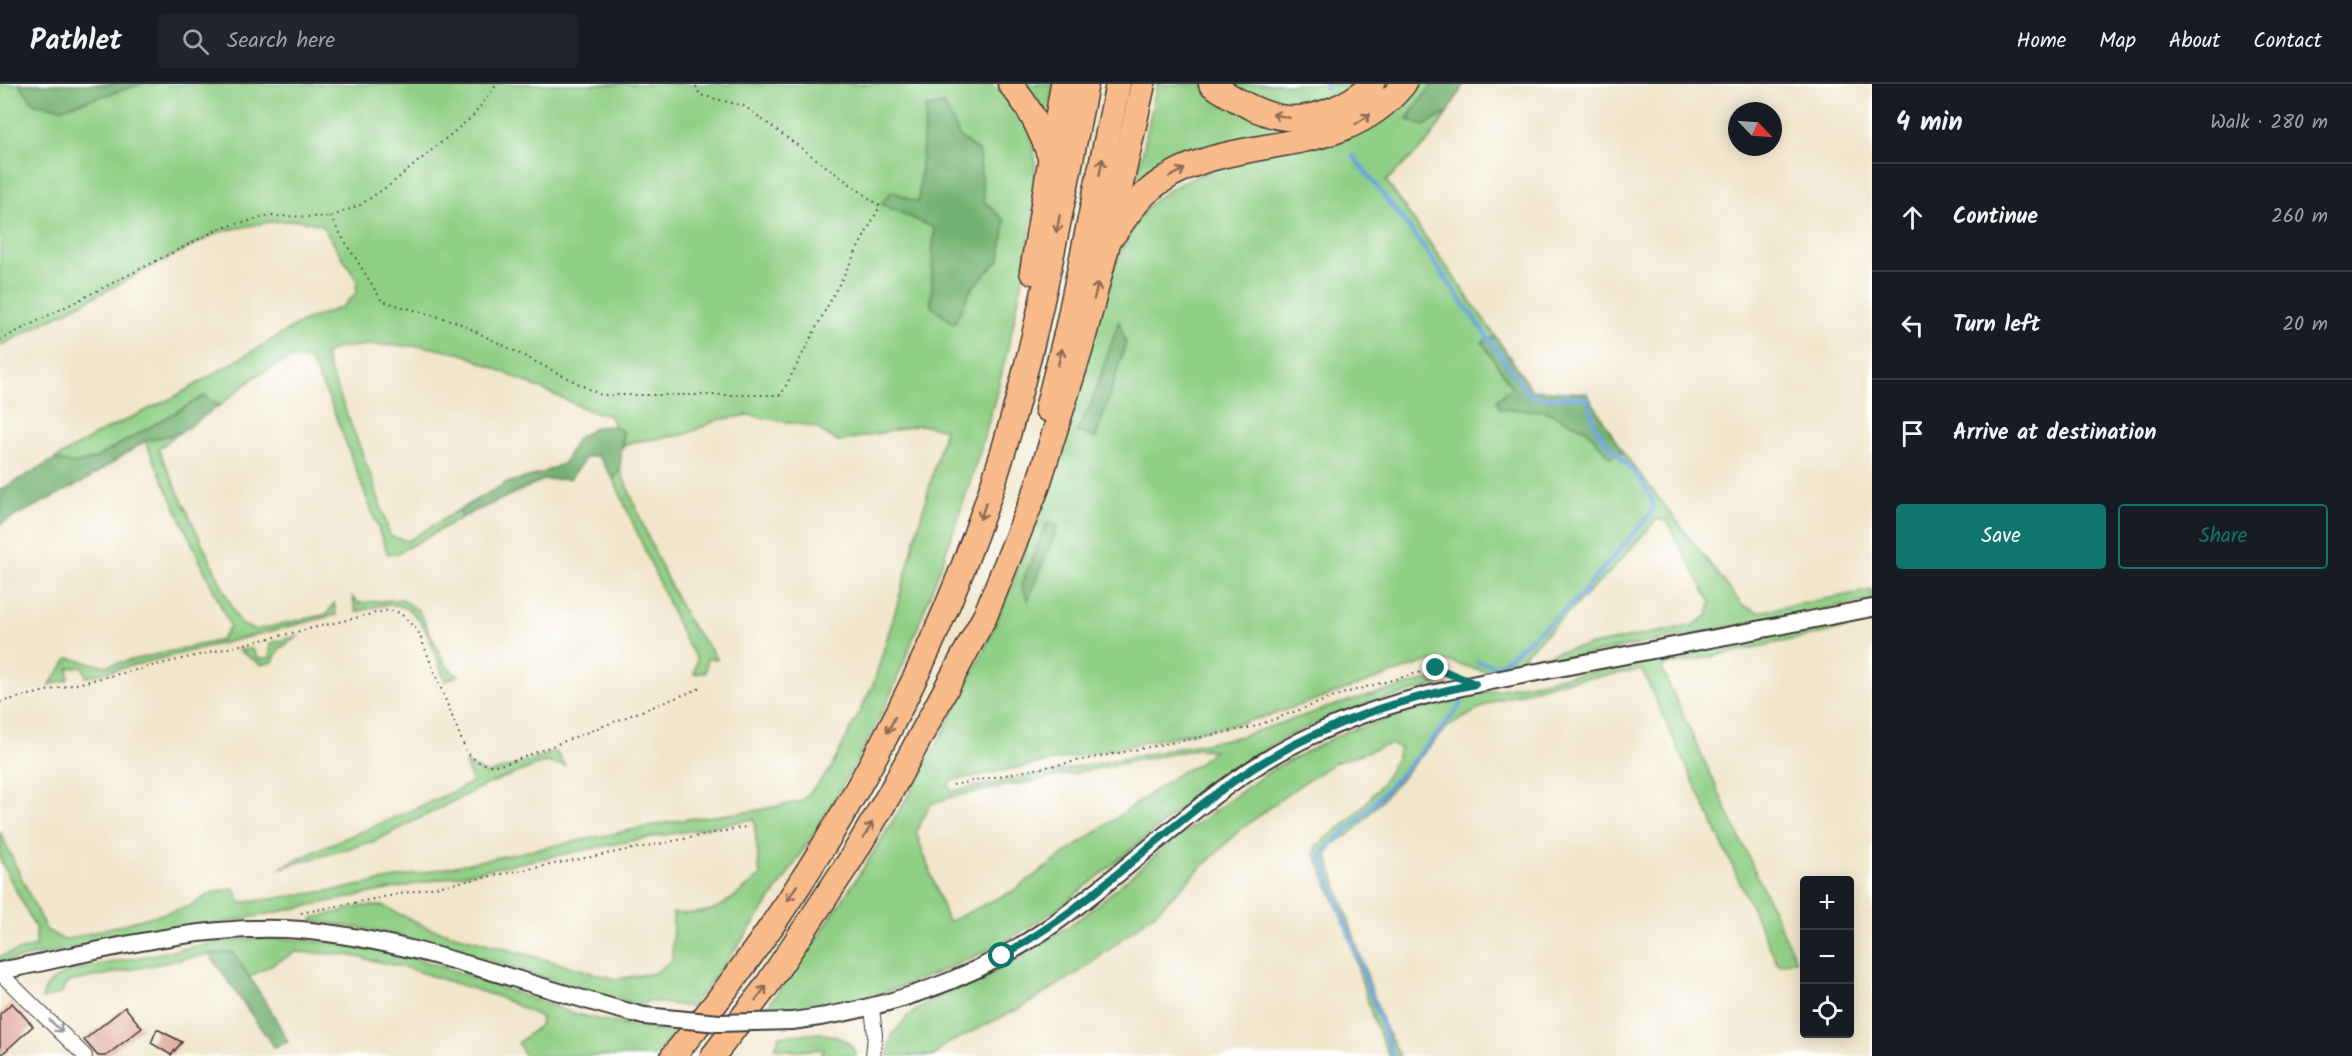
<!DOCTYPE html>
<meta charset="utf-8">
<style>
:root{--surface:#171b24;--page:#20242c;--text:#f1f3f6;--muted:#9ea1a6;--line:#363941;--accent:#0f766e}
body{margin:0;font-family:Kalam,sans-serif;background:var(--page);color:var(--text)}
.controls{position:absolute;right:18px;bottom:18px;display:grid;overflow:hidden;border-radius:6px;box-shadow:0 3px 15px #0003}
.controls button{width:54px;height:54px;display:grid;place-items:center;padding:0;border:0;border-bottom:2px solid var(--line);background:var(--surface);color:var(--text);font:30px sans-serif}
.compass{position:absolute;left:1728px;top:18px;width:54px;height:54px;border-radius:50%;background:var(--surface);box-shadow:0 3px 15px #0003;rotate:115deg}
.stop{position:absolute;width:18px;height:18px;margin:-14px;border:4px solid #0f766e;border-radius:50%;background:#fff}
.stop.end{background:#0f766e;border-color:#fff;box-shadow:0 2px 6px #0008}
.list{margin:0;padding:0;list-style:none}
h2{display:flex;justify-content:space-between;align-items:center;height:78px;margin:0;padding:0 24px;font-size:26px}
h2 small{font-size:20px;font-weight:400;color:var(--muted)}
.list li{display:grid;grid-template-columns:39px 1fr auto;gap:18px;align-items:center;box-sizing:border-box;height:108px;padding:0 24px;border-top:2px solid var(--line)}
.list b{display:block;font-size:22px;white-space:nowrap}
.list em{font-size:20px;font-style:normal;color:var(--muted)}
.actions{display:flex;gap:12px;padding:18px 24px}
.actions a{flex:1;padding:14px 0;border:2px solid var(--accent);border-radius:6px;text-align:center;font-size:21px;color:var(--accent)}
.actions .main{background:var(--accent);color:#fff}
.icon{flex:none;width:33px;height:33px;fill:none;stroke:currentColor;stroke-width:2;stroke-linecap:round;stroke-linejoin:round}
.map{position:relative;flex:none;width:1872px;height:972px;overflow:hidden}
header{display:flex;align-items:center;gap:36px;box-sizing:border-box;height:84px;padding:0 30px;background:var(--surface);border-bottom:2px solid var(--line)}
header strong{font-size:28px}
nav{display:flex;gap:33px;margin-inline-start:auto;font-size:21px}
.search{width:420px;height:54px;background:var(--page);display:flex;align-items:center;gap:15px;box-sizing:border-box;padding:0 21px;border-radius:6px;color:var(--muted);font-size:22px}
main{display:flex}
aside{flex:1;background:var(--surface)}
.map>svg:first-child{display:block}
</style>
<header>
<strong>Pathlet</strong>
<div class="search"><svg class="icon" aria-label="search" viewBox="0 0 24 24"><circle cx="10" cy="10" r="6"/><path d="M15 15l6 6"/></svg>Search here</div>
<nav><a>Home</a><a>Map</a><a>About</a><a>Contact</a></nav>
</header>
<main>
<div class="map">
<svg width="1872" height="972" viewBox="0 0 1872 972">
<rect width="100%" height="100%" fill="#fff"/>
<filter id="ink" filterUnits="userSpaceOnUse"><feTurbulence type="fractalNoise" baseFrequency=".0167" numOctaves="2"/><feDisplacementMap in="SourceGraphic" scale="12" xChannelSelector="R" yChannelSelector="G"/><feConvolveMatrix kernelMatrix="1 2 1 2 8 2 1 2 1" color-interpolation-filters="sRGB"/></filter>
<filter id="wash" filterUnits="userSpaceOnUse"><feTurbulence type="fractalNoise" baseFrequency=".008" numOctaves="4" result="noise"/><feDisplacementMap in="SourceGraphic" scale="24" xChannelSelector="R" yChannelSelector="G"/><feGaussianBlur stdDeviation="1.35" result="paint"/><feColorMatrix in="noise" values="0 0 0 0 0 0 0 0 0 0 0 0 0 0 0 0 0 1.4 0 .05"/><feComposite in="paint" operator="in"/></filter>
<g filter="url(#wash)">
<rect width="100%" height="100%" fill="#f1e6cb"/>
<g fill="#90cf85" stroke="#567650" stroke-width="1.5" fill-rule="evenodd">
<path d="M 0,0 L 44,0 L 62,24 L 143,0 L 992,0 C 1007,13 1024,29 1030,48 C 1042,90 1032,132 1026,174 C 1007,290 973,399 931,508 C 912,558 894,608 869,654 C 818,749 758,839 691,923 L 647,917 L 643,922 C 532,895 426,848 312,838 L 313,834 L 362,822 L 383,822 L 426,843 L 616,895 L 655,889 L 672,876 L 673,829 C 719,832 726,819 760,792 L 754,735 L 609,761 L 238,836 L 165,847 L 0,878 L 0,872 L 36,862 L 36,845 L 0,775 L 0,748 L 46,846 L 64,856 L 188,823 L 209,810 L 234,804 L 241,819 L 342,805 L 680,736 L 754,727 L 802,717 L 830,686 L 873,601 L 898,518 L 945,345 L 919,341 L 838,358 L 815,343 L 748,331 L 718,336 L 684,351 L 632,358 L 623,363 L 623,348 L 614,342 L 610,332 L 588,326 L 463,270 L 422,262 L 370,261 L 337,264 L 324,271 L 373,397 L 390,452 L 408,457 L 460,425 L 461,434 L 396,470 L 388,470 L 330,317 L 310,277 L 291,274 L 256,292 L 219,322 L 204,312 L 94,375 L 73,380 L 55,375 L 101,348 L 178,311 L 304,237 L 342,223 L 356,209 L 357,196 L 322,141 L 298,136 L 269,138 L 219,148 L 0,262 ZM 943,20 L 960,53 L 979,68 L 984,117 L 1000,175 L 972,204 L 954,239 L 931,222 L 934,144 L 892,107 L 918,119 Z"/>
<polygon points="1016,0 1053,0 1046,38"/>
<polygon points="1157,0 1199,0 1276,36 1375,11 1386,0 1395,0 1388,9 1134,110"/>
<path d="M 1228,0 L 1360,0 C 1333,16 1304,29 1270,21 C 1256,17 1241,6 1228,0 Z"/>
<path d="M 1418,0 L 1433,0 L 1407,34 L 1424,42 L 1448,28 L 1427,59 L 1386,97 L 1496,253 L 1483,258 L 1512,304 L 1545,327 L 1586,345 L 1610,373 L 1622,367 L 1742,521 L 1758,528 L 1872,506 L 1872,516 L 1491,589 L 1451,578 L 1427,578 L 1271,631 L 1236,640 L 951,697 L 948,702 L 952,707 L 1242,652 L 1351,616 L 1428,596 L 1437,601 C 1373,618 1312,635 1255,671 C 1184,716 1123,776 1055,826 C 1006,861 953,884 897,904 C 873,912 848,921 823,924 C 803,927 783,926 764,927 C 869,786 964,633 1025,466 C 1046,408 1065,349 1082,288 C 1098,235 1110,178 1141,131 C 1170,86 1292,62 1344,46 C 1356,42 1373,40 1384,34 C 1397,26 1409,12 1418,0 ZM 1119,238 L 1096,354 L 1078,348 L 1091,320 ZM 1657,435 L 1666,437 L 1711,519 L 1708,531 L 1693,541 L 1556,568 L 1528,577 L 1524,571 L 1609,489 ZM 1047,439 L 1058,442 L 1028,515 L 1022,501 ZM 1197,665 L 1214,666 L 1195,682 L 1181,688 L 1011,808 L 948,838 L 916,748 L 931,720 L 951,713 Z"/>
<polygon points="179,349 158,365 240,540 255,546 327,530 334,519 336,531 86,593 83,583 68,584 68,596 49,601 69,574 105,582 221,556 230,542 145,357"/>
<path d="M 620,385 C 641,437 662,489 689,538 C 697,552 710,561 717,575 L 707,574 L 706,588 L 694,590 L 697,575 L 684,555 L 614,396 Z"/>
<path d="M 352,513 L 359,519 L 402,515 L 419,527 L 446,582 L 458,591 L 445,597 C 436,574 427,533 403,523 C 390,517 369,525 356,528 Z"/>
<path d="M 1872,532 L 1872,539 L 1661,583 L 1796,876 L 1778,881 L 1642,586 L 1555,599 L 1492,618 L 1447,643 L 1354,747 L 1332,761 L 1327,772 L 1384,942 L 1400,972 L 1389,972 L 1373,935 L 1347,847 L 1315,770 L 1316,762 C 1352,737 1385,706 1400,664 L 1390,660 L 1334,679 L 1289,709 L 1239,747 L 1155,829 L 1084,885 L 1024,922 L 945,961 L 934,972 L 887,972 L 892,951 L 908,932 L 931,916 L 1013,879 L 1086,830 L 1170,759 L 1273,685 L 1345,648 L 1456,614 Z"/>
<polygon points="299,552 279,565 273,578 261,581 238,566 252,565 258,575 270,574 270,559"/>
<path d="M 556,668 L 565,682 L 545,678 L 483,702 L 375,757 L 280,784 C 343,752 410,730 473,698 L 465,679 L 487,690 Z"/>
<path d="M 256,854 C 304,855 345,858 392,869 C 452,882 508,908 567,927 C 602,938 638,943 674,949 L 654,972 L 525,972 L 518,959 L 540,941 L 541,933 L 499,913 L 403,883 L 348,871 L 296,868 L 249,893 L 233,868 L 209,870 L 69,898 L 63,904 L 63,909 L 42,915 C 45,899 55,895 68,887 L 212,859 Z"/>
<path d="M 820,949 C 837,953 850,954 857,972 L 821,972 L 824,965 L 796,967 L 775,964 L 779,952 Z"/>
</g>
<g fill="#74b272" stroke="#486747" stroke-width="1.5">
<polygon points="19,0 143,0 62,24 35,20"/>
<polygon points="1433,0 1464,0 1448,28 1424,42 1407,35"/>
<polygon points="944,20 960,53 979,68 984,117 1005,137 1000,175 972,204 954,240 931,222 934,144 881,120 892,107 918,119 926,23"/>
<polygon points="1119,237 1126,259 1096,354 1077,348 1091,320"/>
<polygon points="1496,253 1532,306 1587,309 1622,367 1610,373 1586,345 1545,327 1500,325 1497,316 1512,303 1482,258"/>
<polygon points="204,312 219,322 179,349 145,357 86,396 0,440 0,406 55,375 73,380 94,375"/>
<polygon points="614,342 623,348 620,385 614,396 598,372 586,373 570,395 543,396 461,434 460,425 506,399 540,390 564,379 577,354 596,343"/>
<polygon points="1047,439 1058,442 1028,516 1021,501"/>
<polygon points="233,868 271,926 288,958 274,963 209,870"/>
</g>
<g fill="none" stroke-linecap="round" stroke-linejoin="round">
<g stroke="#6ca1d9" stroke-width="4.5">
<polyline points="1325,0 1326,5"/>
<path d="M 1353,72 L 1413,149 L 1526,307 C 1548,323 1569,306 1588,316 C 1590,323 1591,332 1594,339 C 1607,368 1654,396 1653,427 L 1579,513 L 1506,576 L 1497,582 L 1478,578"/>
<path d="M 1393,972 L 1321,771 C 1331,757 1345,749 1357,737 C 1393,698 1430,661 1462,619"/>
</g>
</g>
<g id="blocks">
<g fill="#e2aaa1">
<polygon points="12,919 33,942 0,972 0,930"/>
<polygon points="125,923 142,944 106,972 98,972 84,956"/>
<polygon points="157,945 182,958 171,971 151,959"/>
</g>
</g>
</g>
<g filter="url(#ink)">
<use href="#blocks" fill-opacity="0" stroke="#3c3a36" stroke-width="1.5"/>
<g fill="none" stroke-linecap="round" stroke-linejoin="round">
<defs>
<g id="minor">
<polyline points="0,889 85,972"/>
<polyline points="872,924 875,951 873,972"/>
</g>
<g id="tertiary">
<path d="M 0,887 C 95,868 203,838 301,846 C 420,857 529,903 644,932"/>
<path d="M 792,937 C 883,926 969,898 1045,846 C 1136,783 1211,698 1313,651 C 1394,612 1482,599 1569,582 C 1670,563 1771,544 1872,524"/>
</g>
<g id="motorway">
<path d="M 1010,0 C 1029,22 1041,45 1050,73"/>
<path d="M 1211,0 C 1232,14 1261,32 1287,34 C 1316,36 1352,20 1372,0"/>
<path d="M 1114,150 C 1124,136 1133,122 1145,110 C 1219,41 1337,85 1404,0"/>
<polyline points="1032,188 1063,0"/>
<polyline points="1047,325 1067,246 1118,0"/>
<path d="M 673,972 C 807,812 919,616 987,418 C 1033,283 1058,140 1086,0"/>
<polyline points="713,972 765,904 849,778 889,711 985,532 1037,404 1080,267 1108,159 1143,0"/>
</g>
</defs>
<use href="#minor" stroke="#3c3a36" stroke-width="16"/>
<use href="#tertiary" stroke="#3c3a36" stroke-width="20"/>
<use href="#motorway" stroke="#3c3a36" stroke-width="27"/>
<g stroke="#3c3a36" stroke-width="2" stroke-dasharray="1.5 4.5" stroke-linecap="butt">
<polyline points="330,133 382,217 457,238 601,311 781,311 880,122 744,22 700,11 695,0"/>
<polyline points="0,256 221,144 269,132 330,133 360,121 391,100 473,32 497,0"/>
<path d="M 0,618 L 389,526 L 400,529 L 418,547 L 466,667 C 479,683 493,683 511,678 L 701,604"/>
<polyline points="953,701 1253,643 1348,608 1436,584 1450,590"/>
<polyline points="301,829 746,743"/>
</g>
<use href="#minor" stroke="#fff" stroke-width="14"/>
<use href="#tertiary" stroke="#fff" stroke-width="16"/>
<use href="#motorway" stroke="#fabb8b" stroke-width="24"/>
<defs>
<polyline id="tertiary-bridge" points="644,932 719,939 792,937"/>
</defs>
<use href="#tertiary-bridge" stroke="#3c3a36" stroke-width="20" stroke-linecap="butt"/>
<use href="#tertiary-bridge" stroke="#fff" stroke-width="16"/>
</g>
<defs><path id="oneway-shaft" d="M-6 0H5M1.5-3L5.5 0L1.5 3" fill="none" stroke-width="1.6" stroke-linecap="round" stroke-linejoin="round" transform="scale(1.5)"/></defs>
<g stroke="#8b6c54">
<use href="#oneway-shaft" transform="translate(1281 32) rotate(-168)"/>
<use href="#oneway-shaft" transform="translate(1363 35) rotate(-33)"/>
<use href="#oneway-shaft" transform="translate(1101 83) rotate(-79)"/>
<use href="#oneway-shaft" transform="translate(1177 89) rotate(-28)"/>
<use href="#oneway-shaft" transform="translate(1058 140) rotate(101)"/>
<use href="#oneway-shaft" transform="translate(1096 207) rotate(-76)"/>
<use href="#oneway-shaft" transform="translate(1060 273) rotate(-76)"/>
<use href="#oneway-shaft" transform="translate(983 427) rotate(110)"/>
<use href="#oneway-shaft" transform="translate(891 641) rotate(117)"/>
<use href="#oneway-shaft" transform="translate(868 746) rotate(-60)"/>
<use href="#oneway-shaft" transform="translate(792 809) rotate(122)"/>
<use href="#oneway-shaft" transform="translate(761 909) rotate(-53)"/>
</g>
<use stroke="#999" href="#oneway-shaft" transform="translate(56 942) rotate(43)"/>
</g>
<g fill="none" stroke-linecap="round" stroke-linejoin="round" filter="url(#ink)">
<path stroke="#0f766e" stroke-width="8" d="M 1002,872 C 1031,855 1059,837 1085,816 C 1146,768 1203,713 1270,674 C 1334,636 1403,615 1475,600 L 1436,584"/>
</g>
</svg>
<div class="controls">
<button>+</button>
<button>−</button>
<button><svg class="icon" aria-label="locate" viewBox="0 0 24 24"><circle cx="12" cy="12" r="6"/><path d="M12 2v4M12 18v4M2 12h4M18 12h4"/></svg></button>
</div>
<svg class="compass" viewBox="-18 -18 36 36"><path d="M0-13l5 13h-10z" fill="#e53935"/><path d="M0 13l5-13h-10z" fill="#9ea1a6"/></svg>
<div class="stop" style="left:1002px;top:872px"></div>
<div class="stop end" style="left:1436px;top:584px"></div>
</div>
<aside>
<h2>4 min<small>Walk · 280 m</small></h2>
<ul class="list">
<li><svg class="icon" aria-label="ahead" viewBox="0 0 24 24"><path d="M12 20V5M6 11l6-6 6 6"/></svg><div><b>Continue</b></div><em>260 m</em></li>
<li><svg class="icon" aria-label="left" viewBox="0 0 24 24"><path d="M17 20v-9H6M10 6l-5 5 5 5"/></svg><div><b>Turn left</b></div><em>20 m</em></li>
<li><svg class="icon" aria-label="arrive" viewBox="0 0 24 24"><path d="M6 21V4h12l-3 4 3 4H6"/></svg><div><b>Arrive at destination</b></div></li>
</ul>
<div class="actions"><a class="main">Save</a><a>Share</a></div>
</aside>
</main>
